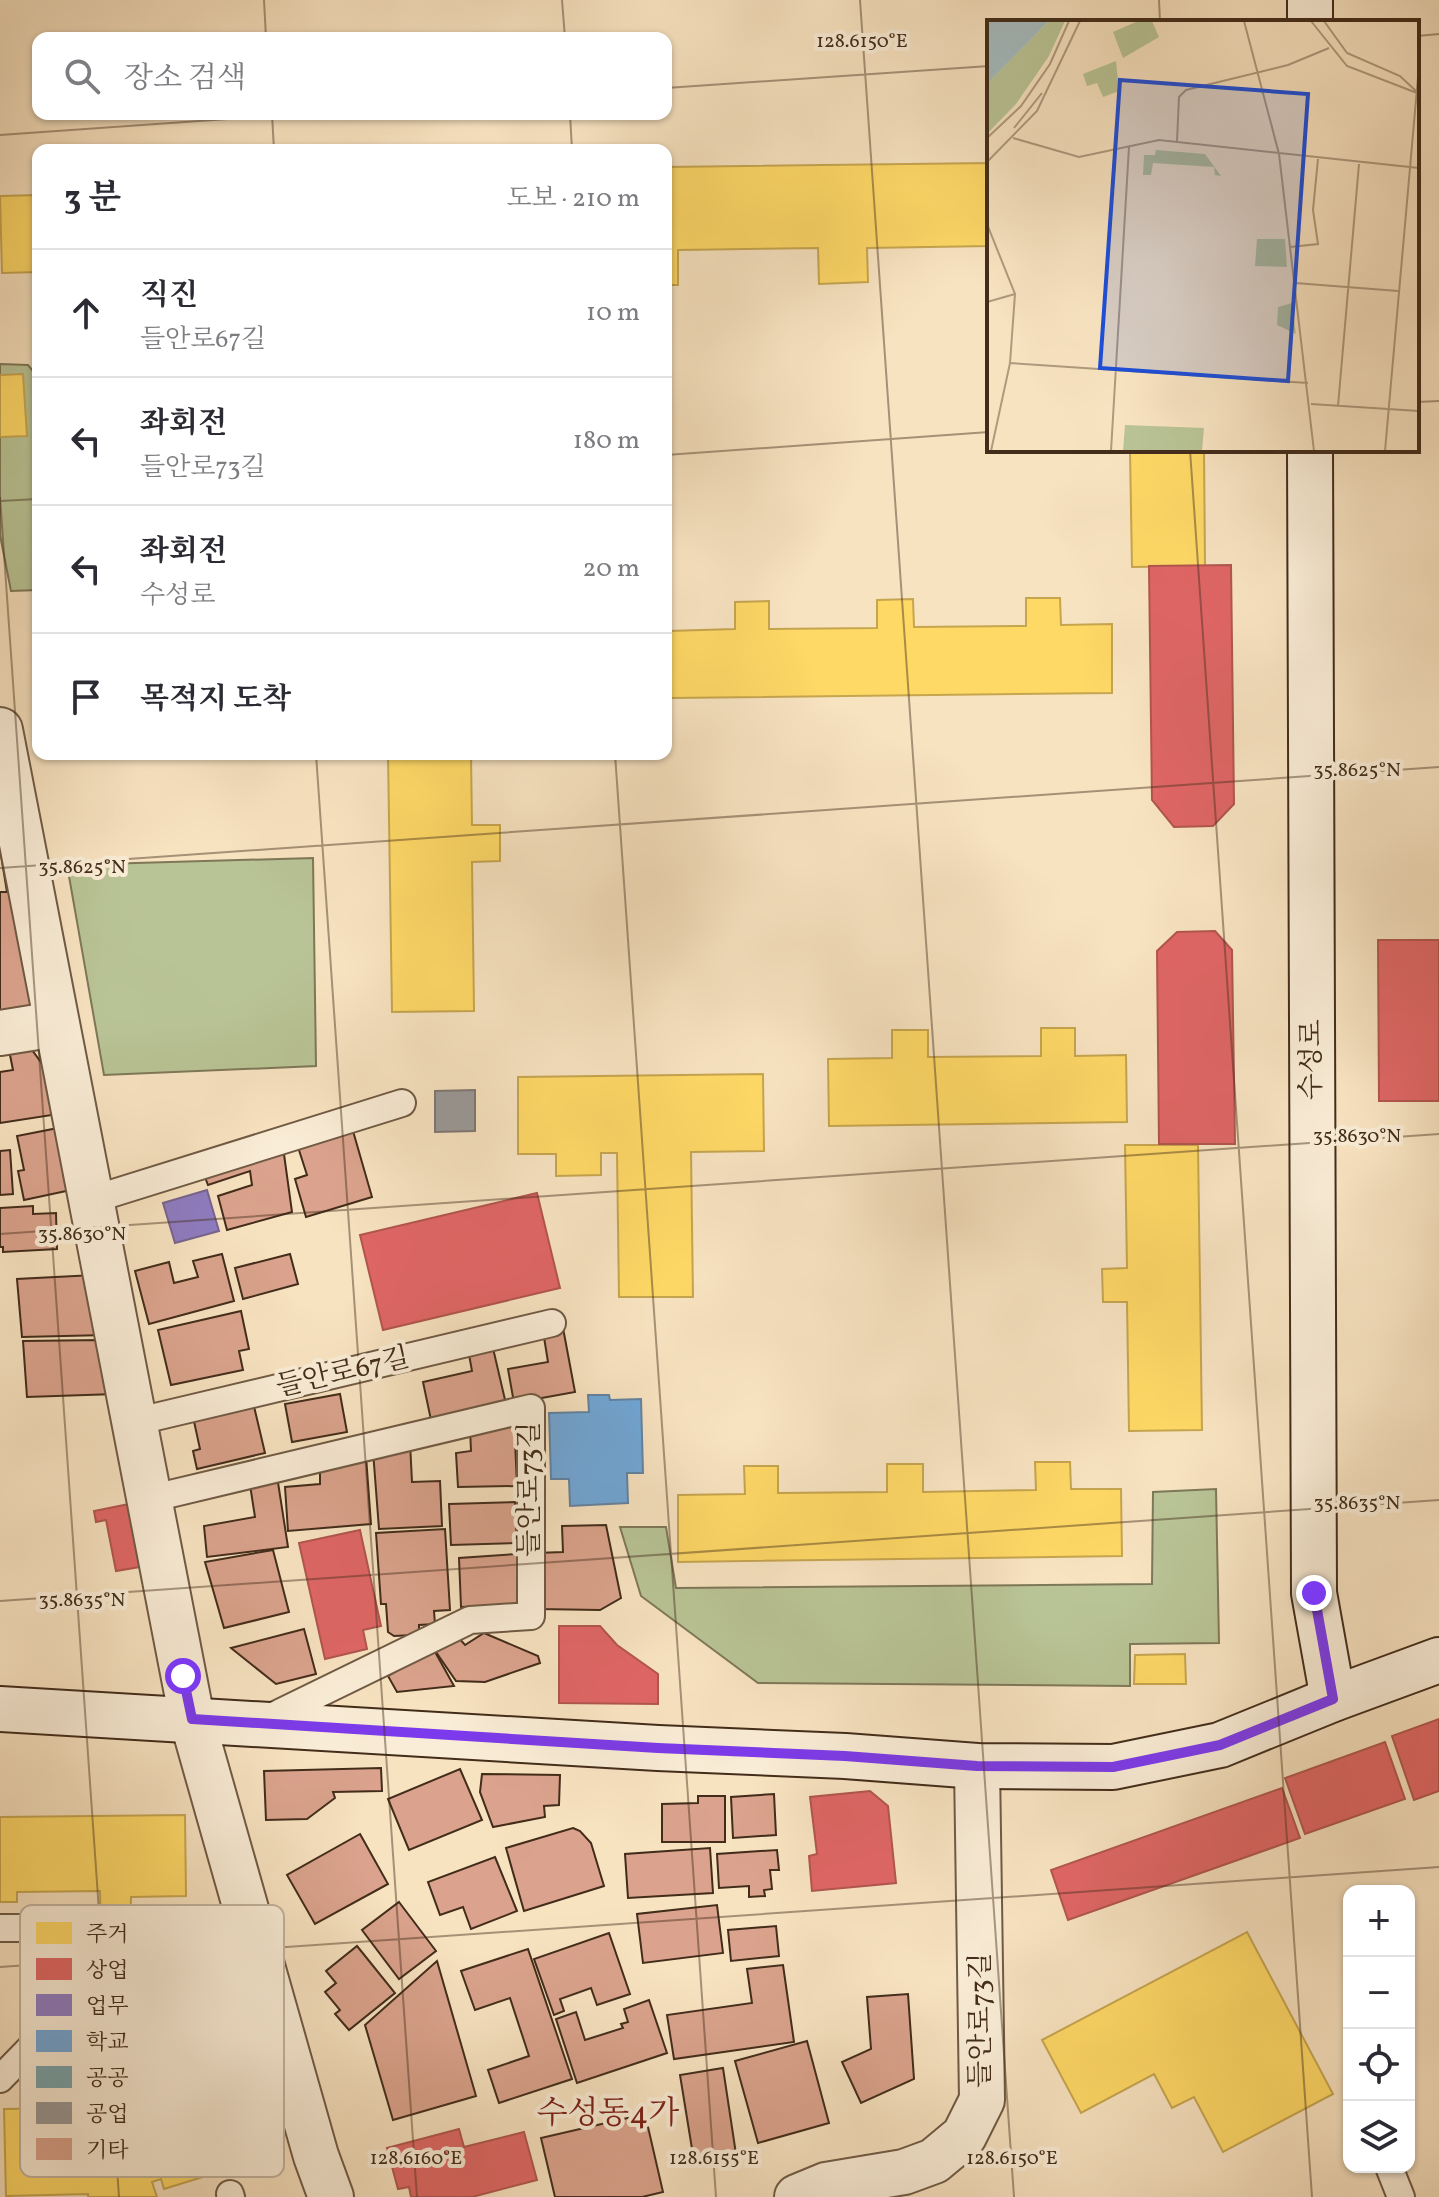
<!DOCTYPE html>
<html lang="ko">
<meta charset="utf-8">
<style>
:root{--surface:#fff;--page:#f2f2f3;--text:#2b2b33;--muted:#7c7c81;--line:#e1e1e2}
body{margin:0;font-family:Vollkorn,"Noto Serif KR",serif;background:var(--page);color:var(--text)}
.controls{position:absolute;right:24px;bottom:24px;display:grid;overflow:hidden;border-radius:16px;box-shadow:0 2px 6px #0004}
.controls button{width:72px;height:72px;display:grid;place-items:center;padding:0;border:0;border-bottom:2px solid var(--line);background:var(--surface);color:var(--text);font:40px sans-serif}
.stop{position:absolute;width:24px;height:24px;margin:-18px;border:6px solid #7c3aed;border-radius:50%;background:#fff}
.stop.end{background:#7c3aed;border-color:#fff;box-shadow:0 2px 8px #0008}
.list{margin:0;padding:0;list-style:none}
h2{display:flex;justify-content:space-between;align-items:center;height:104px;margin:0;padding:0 32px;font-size:34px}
h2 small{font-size:26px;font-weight:400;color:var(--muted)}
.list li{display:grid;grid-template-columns:52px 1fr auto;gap:24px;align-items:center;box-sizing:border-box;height:128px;padding:0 32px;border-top:2px solid var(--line)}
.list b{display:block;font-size:30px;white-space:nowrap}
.list p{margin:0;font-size:26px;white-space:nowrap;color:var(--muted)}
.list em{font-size:26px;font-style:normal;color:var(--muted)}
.icon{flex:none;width:44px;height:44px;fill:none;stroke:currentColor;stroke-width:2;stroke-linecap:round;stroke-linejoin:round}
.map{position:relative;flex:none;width:1439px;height:2197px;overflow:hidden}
.search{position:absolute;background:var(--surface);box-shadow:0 2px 6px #0004;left:32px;top:32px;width:640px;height:88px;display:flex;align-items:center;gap:20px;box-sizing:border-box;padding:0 28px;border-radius:16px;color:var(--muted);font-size:30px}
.panel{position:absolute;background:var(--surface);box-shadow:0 2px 6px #0004;left:32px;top:144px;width:640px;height:616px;border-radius:16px}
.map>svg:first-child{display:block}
</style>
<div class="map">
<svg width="1439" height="2197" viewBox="0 0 1439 2197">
<rect width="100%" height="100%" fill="#f8e3c1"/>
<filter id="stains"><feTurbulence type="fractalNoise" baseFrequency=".0025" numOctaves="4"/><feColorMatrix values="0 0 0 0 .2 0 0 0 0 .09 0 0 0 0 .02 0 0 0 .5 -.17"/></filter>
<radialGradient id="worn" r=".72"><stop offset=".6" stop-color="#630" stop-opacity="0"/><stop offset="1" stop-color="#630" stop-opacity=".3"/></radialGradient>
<g fill="#b9c496" stroke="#7e7858" stroke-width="2">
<polygon points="0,364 28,365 38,377 38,590 11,591 0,535"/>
<polygon points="313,858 316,1066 104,1075 67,865"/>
<polygon points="1216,1489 1219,1643 1130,1644 1130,1686 758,1683 641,1596 620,1527 666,1527 676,1588 1152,1584 1153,1492"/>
</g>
<g fill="#ffd966" stroke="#c6a54f" stroke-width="2">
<polygon points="989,163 989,246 867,248 868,282 819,284 818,248 678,250 678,285 666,285 666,167"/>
<polygon points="38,195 38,272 2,273 0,196"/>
<polygon points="23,374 27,436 0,437 0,375"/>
<polygon points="1130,450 1204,450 1205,566 1132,567"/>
<polygon points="1026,598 1060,598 1061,625 1112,624 1112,693 669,698 668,631 735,629 735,602 769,601 769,629 877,628 877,600 913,599 914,627 1026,626"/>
<polygon points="388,754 471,754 472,825 500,825 500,861 472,862 474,1011 392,1012"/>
<polygon points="1041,1028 1075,1028 1075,1056 1126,1055 1127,1122 829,1126 828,1059 892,1058 892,1030 928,1030 928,1057 1041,1056"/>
<polygon points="763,1074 764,1151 691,1152 693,1297 619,1297 617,1153 601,1153 601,1175 556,1176 556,1154 518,1154 518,1077"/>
<polygon points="1125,1145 1198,1145 1202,1430 1129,1431 1127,1302 1103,1302 1102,1269 1127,1268"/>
<polygon points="1035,1462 1070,1462 1071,1489 1121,1489 1122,1556 678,1562 678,1495 745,1494 744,1466 778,1466 778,1493 887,1492 887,1464 923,1464 923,1492 1036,1490"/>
<polygon points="1185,1654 1186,1684 1134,1684 1135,1655"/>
<polygon points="185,1815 186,1896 131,1897 130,1936 101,1937 100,1891 17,1892 17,1902 0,1902 0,1817"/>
<polygon points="1247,1932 1333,2094 1223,2152 1194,2097 1172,2108 1154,2074 1081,2113 1042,2040"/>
<polygon points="233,2078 258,2160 164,2189 161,2179 152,2182 157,2197 88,2197 88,2194 6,2196 4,2109 136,2107"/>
</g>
<g fill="#e06666" stroke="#b1554f" stroke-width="2">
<polygon points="1231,565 1234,804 1213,826 1174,827 1152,800 1149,566"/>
<polygon points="1215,931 1232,950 1235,1144 1159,1144 1157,951 1177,932"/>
<polygon points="1378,940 1439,940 1439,1101 1379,1101"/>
<polygon points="537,1193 560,1288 383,1330 360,1235"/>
<polygon points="139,1502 152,1565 116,1571 106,1520 96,1522 94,1511"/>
<polygon points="360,1530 381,1626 363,1630 367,1649 325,1659 299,1543"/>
<polygon points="559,1626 600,1626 617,1645 658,1674 658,1704 559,1703"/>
<polygon points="1439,1719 1439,1791 1414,1800 1392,1736"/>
<polygon points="1385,1742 1405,1799 1305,1834 1285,1778"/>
<polygon points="1282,1788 1300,1838 1068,1920 1051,1870"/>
<polygon points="870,1791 888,1806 896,1883 812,1891 809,1856 817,1854 810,1797"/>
<polygon points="459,2129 464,2147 524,2132 537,2180 472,2197 411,2197 409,2187 398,2189 387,2148"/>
</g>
<polygon fill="#8e7cc3" stroke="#776490" stroke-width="2" points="207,1190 219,1231 175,1243 163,1203"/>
<polygon fill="#6fa8dc" stroke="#6283a2" stroke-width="2" points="588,1395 609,1395 610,1400 641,1399 643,1473 627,1473 628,1503 570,1506 569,1479 551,1479 549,1413 589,1412"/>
<polygon fill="#76a5af" stroke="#668182" stroke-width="2" points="13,926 25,1010 0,1014 0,927"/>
<polygon fill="#999" stroke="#7f7873" stroke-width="2" points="475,1090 475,1131 435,1132 435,1091"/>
<g fill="#dba38d" stroke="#422c1a" stroke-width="2">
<polygon points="0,805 42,1019 0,1026 0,892 7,892 0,849"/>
<polygon points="29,1046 43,1065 52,1115 0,1123 0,1072 13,1070 9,1050"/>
<polygon points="58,1128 71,1190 24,1200 18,1171 24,1170 17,1136"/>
<polygon points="353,1131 372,1197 306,1217 295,1179 307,1175 298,1147"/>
<polygon points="283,1147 292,1212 227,1230 218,1196 252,1185 250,1171 208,1185 203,1172"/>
<polygon points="10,1150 13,1194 0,1195 0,1151"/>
<polygon points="33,1206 33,1214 56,1213 57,1249 3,1252 3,1247 0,1247 0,1208"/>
<polygon points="222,1254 234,1301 149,1324 135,1271 169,1262 174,1283 198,1277 193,1261"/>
<polygon points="290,1254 298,1284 243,1299 235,1268"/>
<polygon points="94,1275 106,1335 22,1337 17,1279"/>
<polygon points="241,1311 249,1349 239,1351 243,1370 171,1385 158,1330"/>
<polygon points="563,1328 575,1392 514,1403 508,1369 548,1362 543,1331"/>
<polygon points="102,1340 115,1394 27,1397 23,1341"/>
<polygon points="492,1344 506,1404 431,1420 423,1382 472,1371 468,1349"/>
<polygon points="340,1394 347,1432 292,1442 285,1404"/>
<polygon points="252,1398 265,1453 197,1469 193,1451 200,1449 192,1412"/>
<polygon points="514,1418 517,1486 458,1487 456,1453 471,1451 470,1428"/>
<polygon points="410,1442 412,1482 440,1481 442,1526 379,1529 373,1451"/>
<polygon points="366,1456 371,1524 288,1531 285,1487 320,1484 320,1468"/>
<polygon points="277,1476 288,1547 207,1557 204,1526 255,1517 250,1485"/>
<polygon points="515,1502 517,1543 451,1545 449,1504"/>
<polygon points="606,1525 621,1598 600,1610 538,1609 536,1553 563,1552 562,1526"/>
<polygon points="445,1529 450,1610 434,1611 435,1624 419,1625 419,1632 414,1635 394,1636 388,1632 386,1604 381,1604 376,1533"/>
<polygon points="273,1550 289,1612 224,1628 205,1562"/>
<polygon points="517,1554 519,1605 461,1607 459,1558"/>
<polygon points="304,1629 316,1674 276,1684 231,1648"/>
<polygon points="484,1633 538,1656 540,1663 485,1682 456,1681 436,1652 459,1638 465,1645"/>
<polygon points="434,1650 454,1686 397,1692 388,1676"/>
<polygon points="381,1768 382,1791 333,1792 335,1798 307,1819 266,1820 264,1771"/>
<polygon points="460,1769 482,1820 409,1850 388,1799"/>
<polygon points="482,1774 560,1775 559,1805 544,1806 545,1817 493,1827 480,1792"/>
<polygon points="774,1794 776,1835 733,1838 731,1797"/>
<polygon points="698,1796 725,1796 725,1842 662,1842 662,1804 698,1803"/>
<polygon points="573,1828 580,1831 591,1843 604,1886 524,1911 506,1848"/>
<polygon points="360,1834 388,1884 315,1924 287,1875"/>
<polygon points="710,1848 713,1893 628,1898 625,1854"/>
<polygon points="777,1850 779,1870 770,1870 772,1889 764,1890 765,1896 749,1897 749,1886 719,1888 717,1854"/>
<polygon points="495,1857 517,1911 471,1929 463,1907 440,1915 428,1882"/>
<polygon points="399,1902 436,1951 399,1979 362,1930"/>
<polygon points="717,1905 723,1953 643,1963 637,1914"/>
<polygon points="776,1926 779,1956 731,1961 728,1930"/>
<polygon points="609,1933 630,1994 597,2005 591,1988 560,1999 564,2011 554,2015 534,1959"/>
<polygon points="357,1946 395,1993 349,2030 335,2014 340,2010 325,1992 336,1983 326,1971"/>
<polygon points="528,1949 572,2079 499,2103 488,2070 529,2056 510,1998 475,2010 461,1971"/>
<polygon points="437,1961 476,2096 393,2120 365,2025"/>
<polygon points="783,1965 794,2042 674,2059 667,2015 752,2003 747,1969"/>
<polygon points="908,1994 914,2079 861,2103 842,2062 871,2049 867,1997"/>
<polygon points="649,2000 667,2053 577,2083 556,2019 576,2012 585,2040 623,2028 621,2024 628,2022 624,2009"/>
<polygon points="807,2041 829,2123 758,2143 735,2061"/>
<polygon points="723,2068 736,2154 694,2161 680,2075"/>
<polygon points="645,2114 663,2192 642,2197 555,2197 541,2138"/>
</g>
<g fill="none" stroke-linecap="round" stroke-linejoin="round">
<defs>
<g id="lane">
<polyline points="91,1200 402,1103"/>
<polyline points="134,1422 552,1323"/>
<polyline points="149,1499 531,1408 531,1616 470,1620 267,1719"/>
<polyline points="0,1928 34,1928 79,1998"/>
<polyline points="0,2079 79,1998 167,1986 260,1960"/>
<polyline points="1389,2167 1401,2197"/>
<polyline points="230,2194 231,2197"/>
</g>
<g id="street">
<polyline points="0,730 192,1719 316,2156 331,2197"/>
<polyline points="0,1033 56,1024"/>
<polyline points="797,2197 826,2185 904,2172 934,2161 964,2136 982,2100 977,1766"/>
</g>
<g id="secondary">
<polyline points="1310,0 1310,22"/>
<polyline points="1310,450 1314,1593 1333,1699"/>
<polyline points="0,1709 658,1748 845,1756 977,1766 1113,1767 1220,1745 1333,1699 1439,1660"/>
</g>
</defs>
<use href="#lane" stroke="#705a44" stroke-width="30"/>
<use href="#street" stroke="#705a44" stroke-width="48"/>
<use href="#secondary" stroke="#422c1a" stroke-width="48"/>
<use href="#lane" stroke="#faedd7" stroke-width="26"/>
<use href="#street" stroke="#faedd7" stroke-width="44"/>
<use href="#secondary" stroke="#faedd7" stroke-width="44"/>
</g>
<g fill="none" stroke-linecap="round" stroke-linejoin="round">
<polyline stroke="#7c3aed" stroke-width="10" points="183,1676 192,1719 658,1748 845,1756 977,1766 1113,1767 1220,1745 1333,1699 1314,1593"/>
</g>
<path fill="none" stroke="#422c1a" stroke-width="2" stroke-opacity="0.45" d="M 264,0 L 266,38M 562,0 L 565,38M 860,0 L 1014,2197M 1159,0 L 1160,22M 1417,36 L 1439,34M 666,88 L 989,66M 272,114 L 274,150M 570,114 L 572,150M 0,135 L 297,114M 1417,402 L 1439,401M 1190,450 L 1312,2197M 666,455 L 989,432M 0,497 L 119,2197M 0,501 L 38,499M 316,754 L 417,2197M 615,754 L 716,2197M 0,868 L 1439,767M 0,1234 L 1439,1134M 0,1601 L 1439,1500M 0,1967 L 1439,1867"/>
<g text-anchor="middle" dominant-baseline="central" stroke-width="8" stroke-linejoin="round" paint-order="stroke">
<g font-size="28" fill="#422c1a" stroke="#faedd7">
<text transform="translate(1312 1060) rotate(-90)">수성로</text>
<text transform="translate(343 1373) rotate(-13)">들안로67길</text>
<text transform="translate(530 1489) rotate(-90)">들안로73길</text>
<text transform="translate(981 2020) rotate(-90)">들안로73길</text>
</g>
<g font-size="32" fill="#7a1f14" stroke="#faedd7">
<text x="608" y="2115">수성동4가</text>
</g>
</g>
<g transform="translate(987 20)">
<rect width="432" height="432" fill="#f8e3c1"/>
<path d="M 62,1 L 78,1 L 62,36 L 29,84 L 0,114 L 0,64 ZM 151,1 L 165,1 L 172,17 L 136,38 L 126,12 ZM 129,41 L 132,71 L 116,77 L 110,63 L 100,66 L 96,54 ZM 169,130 L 218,134 L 234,156 L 228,155 L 227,147 L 166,143 L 164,155 L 156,155 L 157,135 L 168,135 ZM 270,219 L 298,219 L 300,247 L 268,246 ZM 305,283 L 309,314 L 290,305 L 291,287 ZM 138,405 L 217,408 L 215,431 L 136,431 Z" fill="#b9c496"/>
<path d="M 0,1 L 62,1 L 0,64 Z" fill="#a4bbbf"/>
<path fill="none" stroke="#af9a7e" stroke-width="2" d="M 257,1 L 292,134 L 327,431M 324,1 L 360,46 L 430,73M 337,1 L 360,33 L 413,56 L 429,71M 27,108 L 55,73M 0,118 L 34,86 L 63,44 L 82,1M 26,118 L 92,137 L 172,120 L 432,148M 190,121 L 192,77 L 199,70 L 301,45 L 342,28M 0,142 L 50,91 L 93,1M 0,204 L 28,274 L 23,343 L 4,431M 303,227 L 331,224 L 326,190 L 331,139M 308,263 L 411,271M 0,282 L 28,274M 23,343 L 321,363M 324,384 L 432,391M 351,386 L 372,144M 124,431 L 142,127M 398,431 L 432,46"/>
<path fill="#1d4ed8" fill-opacity="0.15" stroke="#1d4ed8" stroke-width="4" d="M 133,60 L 321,74 L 301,361 L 113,348 Z"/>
<rect width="432" height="432" fill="none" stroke="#422c1a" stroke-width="4"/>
</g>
<rect x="20" y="1905" width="264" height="272" rx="12" fill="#faedd7" stroke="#c3b39e" stroke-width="2"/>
<rect x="36" y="1922" width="36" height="22" fill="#ffd966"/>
<rect x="36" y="1958" width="36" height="22" fill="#e06666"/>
<rect x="36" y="1994" width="36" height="22" fill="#8e7cc3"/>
<rect x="36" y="2030" width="36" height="22" fill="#6fa8dc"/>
<rect x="36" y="2066" width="36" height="22" fill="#76a5af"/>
<rect x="36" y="2102" width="36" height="22" fill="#999"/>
<rect x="36" y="2138" width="36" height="22" fill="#dba38d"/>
<g font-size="22" fill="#422c1a">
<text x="86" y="1941">주거</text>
<text x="86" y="1977">상업</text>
<text x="86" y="2013">업무</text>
<text x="86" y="2049">학교</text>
<text x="86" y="2085">공공</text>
<text x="86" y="2121">공업</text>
<text x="86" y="2157">기타</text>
</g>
<g font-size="20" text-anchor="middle" fill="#422c1a" stroke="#faedd7" stroke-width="8" stroke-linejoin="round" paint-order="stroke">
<text x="862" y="47">128.6150°E</text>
<text x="1357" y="776">35.8625°N</text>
<text x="82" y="873">35.8625°N</text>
<text x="1357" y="1142">35.8630°N</text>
<text x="82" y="1240">35.8630°N</text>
<text x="1357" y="1509">35.8635°N</text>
<text x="82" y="1606">35.8635°N</text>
<text x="416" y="2164">128.6160°E</text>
<text x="714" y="2164">128.6155°E</text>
<text x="1012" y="2164">128.6150°E</text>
</g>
<rect width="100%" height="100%" filter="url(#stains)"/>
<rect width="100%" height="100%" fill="url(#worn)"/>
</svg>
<div class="controls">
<button>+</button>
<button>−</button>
<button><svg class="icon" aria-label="locate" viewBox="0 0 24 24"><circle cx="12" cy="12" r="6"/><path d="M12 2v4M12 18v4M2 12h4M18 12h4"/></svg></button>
<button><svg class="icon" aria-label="layers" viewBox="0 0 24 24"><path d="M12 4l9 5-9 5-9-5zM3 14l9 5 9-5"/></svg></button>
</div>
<div class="stop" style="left:183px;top:1676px"></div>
<div class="stop end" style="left:1314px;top:1593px"></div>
<div class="search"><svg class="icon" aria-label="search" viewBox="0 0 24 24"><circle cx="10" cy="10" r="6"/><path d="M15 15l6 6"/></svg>장소 검색</div>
<section class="panel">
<h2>3 분<small>도보 · 210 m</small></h2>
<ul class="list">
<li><svg class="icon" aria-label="ahead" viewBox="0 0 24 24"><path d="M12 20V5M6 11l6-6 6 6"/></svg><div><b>직진</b><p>들안로67길</p></div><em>10 m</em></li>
<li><svg class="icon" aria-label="left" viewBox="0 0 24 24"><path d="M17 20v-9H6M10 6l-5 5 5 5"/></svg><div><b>좌회전</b><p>들안로73길</p></div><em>180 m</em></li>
<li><svg class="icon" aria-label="left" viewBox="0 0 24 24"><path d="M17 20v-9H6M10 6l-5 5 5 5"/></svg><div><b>좌회전</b><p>수성로</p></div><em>20 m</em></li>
<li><svg class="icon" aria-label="arrive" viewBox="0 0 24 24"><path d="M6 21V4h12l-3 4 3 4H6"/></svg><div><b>목적지 도착</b></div></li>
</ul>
</section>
</div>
